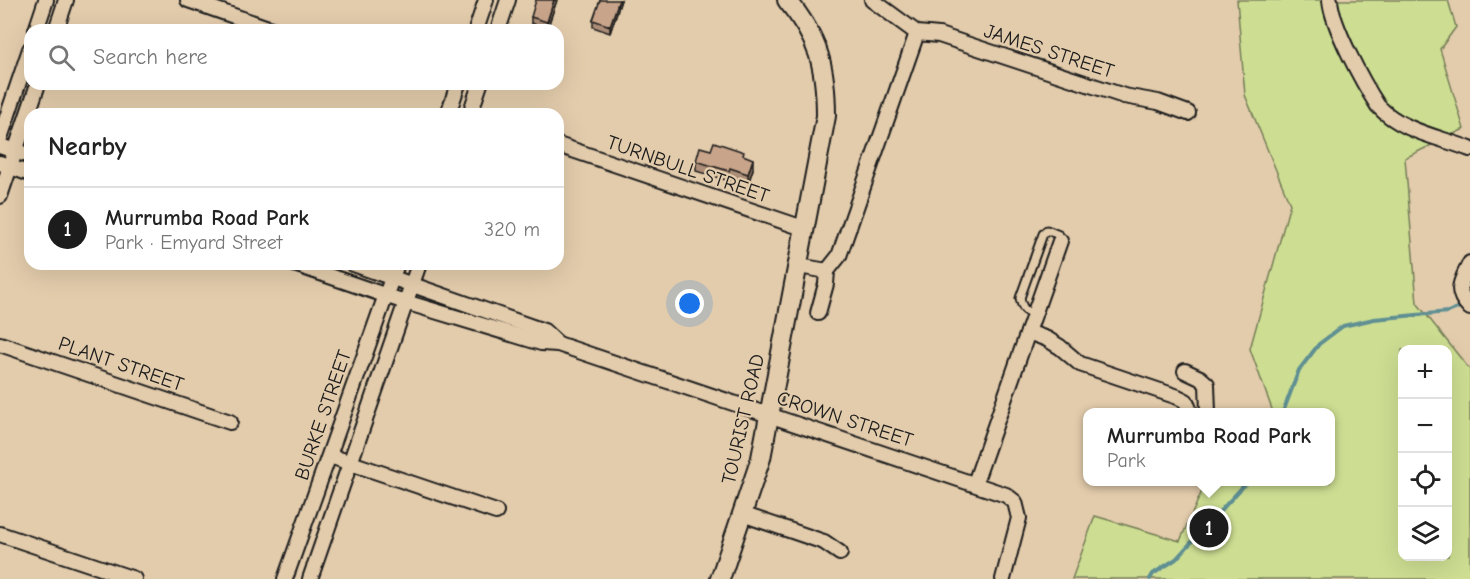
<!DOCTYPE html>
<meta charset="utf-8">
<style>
:root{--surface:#fff;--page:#f2f2f2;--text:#222;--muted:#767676;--line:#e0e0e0;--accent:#1c1c1c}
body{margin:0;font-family:"Comic Neue",sans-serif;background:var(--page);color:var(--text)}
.controls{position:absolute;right:18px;bottom:18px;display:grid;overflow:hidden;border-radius:12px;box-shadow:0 6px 24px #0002}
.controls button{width:54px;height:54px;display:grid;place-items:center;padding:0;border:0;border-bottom:2px solid var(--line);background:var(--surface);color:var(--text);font:30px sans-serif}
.you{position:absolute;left:690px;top:304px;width:21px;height:21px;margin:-15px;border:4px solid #fff;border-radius:50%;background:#1a73e8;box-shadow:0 0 0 9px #1a73e833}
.badge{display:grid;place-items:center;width:39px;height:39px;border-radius:50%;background:var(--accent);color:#fff;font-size:20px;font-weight:700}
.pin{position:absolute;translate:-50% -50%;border:3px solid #fff;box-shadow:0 2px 6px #0006}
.popup{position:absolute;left:1083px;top:408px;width:252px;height:78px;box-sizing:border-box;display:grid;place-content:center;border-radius:12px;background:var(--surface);filter:drop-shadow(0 2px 4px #0005);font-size:20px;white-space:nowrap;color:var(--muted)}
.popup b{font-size:22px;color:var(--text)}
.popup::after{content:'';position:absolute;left:50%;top:100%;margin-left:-12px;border:12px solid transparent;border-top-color:var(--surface)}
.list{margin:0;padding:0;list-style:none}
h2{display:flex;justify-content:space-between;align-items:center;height:78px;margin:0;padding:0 24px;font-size:26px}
h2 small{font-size:20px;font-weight:400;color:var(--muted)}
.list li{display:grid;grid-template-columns:39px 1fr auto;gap:18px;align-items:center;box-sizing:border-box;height:84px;padding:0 24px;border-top:2px solid var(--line)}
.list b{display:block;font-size:22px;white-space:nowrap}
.list p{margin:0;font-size:20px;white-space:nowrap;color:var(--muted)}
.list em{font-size:20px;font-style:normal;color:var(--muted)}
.icon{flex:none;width:33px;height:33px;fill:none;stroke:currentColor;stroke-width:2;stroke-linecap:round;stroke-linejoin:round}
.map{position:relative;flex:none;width:1470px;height:579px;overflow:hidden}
.search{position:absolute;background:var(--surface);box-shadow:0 6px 24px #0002;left:24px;top:24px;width:540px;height:66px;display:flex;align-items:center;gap:15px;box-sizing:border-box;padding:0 21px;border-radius:18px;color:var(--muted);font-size:22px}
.panel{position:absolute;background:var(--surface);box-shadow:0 6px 24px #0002;left:24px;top:108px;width:540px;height:162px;border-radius:18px}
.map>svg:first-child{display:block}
</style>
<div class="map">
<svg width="1470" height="579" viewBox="0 0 1470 579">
<rect width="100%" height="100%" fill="#e3ccac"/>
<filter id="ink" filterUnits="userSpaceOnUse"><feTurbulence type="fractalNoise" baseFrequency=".0167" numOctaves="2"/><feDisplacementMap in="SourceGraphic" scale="12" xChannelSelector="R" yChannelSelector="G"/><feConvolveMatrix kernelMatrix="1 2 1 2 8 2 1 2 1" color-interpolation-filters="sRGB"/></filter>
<g filter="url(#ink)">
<path fill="#cdde92" stroke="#747d57" stroke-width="1.5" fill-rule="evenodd" d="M 1237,0 L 1448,0 L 1456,27 L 1440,49 L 1464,129 L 1405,158 L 1417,303 L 1470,370 L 1470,579 L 1072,579 L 1095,516 L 1180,541 L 1206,482 L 1330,482 L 1330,412 L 1273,412 L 1250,349 L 1290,204 L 1245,95 ZM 1402,350 L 1448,350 L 1448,556 L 1402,556 Z"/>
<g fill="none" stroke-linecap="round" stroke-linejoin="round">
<g stroke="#5f8f93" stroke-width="4">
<polyline points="1283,412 1299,370 1319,344 1343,326 1374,319 1448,312 1458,308"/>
<polyline points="1150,579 1153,574 1176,559 1247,482"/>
</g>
<defs>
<path id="lane" d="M 1035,315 C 1025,311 1022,309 1020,298 L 1043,234 L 1047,230 L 1059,235 L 1060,241"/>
<g id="street">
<polyline points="188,0 274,30"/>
<polyline points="872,0 917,33 939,35 1124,96 1158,102 1188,113"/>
<path d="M 1330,0 C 1332,26 1363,83 1378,106 C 1401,131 1439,137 1470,149"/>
<polyline points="36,30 46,0"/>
<polyline points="56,30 66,0"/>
<polyline points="476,30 486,0"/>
<polyline points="498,30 508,0"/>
<polyline points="448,114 458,84"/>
<polyline points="470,114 480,84"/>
<polyline points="0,138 30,49"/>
<polyline points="558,145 806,229"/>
<polyline points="0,146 30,156"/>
<polyline points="0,163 30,174"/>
<polyline points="0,196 38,84"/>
<path d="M 1470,263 C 1461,282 1453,291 1470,308"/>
<polyline points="294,264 405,302 541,343 558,344 1006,495 1015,502 1019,518 1003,579"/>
<polyline points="353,264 544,331 558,344"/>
<polyline points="799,266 827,271 839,256 917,33"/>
<polyline points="818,313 826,284 827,271"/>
<polyline points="1028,332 1047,339 1060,347 1080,364 1178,397 1186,401 1190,412"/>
<polyline points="0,344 230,422"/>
<polyline points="1185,371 1200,378 1207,384 1208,412"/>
<polyline points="330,456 496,512"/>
<polyline points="975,483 1060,241"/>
<polyline points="742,514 824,542 840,553"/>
<polyline points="0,534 134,579"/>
<polyline points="285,579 397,264"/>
<polyline points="310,579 419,264"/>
</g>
<path id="secondary" d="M 720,579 L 761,458 L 826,116 C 826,67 819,39 787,0"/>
</defs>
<use href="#lane" stroke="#1c1c1c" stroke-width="11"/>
<use href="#street" stroke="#1c1c1c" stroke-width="18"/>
<use href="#secondary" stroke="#1c1c1c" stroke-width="22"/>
<use href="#lane" stroke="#e3ccac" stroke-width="7"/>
<use href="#street" stroke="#e3ccac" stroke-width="14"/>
<use href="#secondary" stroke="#e3ccac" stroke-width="18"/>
</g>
<g fill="#ac8d77" stroke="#1c1c1c" stroke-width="1.5">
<polygon points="557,0 547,29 531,23 531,17"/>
<polygon points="621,0 610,33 593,27 593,20"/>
<polygon points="711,150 744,156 753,169 748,184 730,178 729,181 696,171 696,161"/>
</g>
<g fill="#8c7361" stroke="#1c1c1c" stroke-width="1.5">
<polygon points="554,0 557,0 547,29 547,22"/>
<polygon points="619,0 621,0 610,33 610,26"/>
<polygon points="753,159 753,169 748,184 748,174"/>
</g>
<g fill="#c8a48a" stroke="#1c1c1c" stroke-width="1.5">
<polygon points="536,0 554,0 547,22 531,17"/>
<polygon points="600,0 619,0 610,26 593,20"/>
<polygon points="714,142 744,152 743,155 753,159 748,174 730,168 729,171 696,161 700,147 711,150"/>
</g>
</g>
<g text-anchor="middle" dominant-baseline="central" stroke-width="4.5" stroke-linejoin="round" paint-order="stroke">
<g font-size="20" fill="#1c1c1c" stroke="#e3ccac">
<text transform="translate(1049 51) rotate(18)">JAMES STREET</text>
<text transform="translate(688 169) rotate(19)">TURNBULL STREET</text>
<text transform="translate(121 364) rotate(19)">PLANT STREET</text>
<text transform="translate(323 415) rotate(-71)">BURKE STREET</text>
<text transform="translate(743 419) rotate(-77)">TOURIST ROAD</text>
<text transform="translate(845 419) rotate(18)">CROWN STREET</text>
</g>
</g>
</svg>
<div class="controls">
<button>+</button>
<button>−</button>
<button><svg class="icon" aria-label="locate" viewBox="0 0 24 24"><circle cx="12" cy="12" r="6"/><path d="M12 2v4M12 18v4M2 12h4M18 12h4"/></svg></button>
<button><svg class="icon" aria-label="layers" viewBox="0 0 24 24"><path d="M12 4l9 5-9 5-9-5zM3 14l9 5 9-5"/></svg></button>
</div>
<div class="you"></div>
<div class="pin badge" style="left:1209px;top:528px">1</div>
<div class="popup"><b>Murrumba Road Park</b>Park</div>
<div class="search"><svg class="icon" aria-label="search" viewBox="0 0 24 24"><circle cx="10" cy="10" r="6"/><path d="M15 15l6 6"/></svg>Search here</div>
<section class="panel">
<h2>Nearby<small></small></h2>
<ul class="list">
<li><span class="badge">1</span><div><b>Murrumba Road Park</b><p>Park · Emyard Street</p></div><em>320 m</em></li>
</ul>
</section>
</div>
